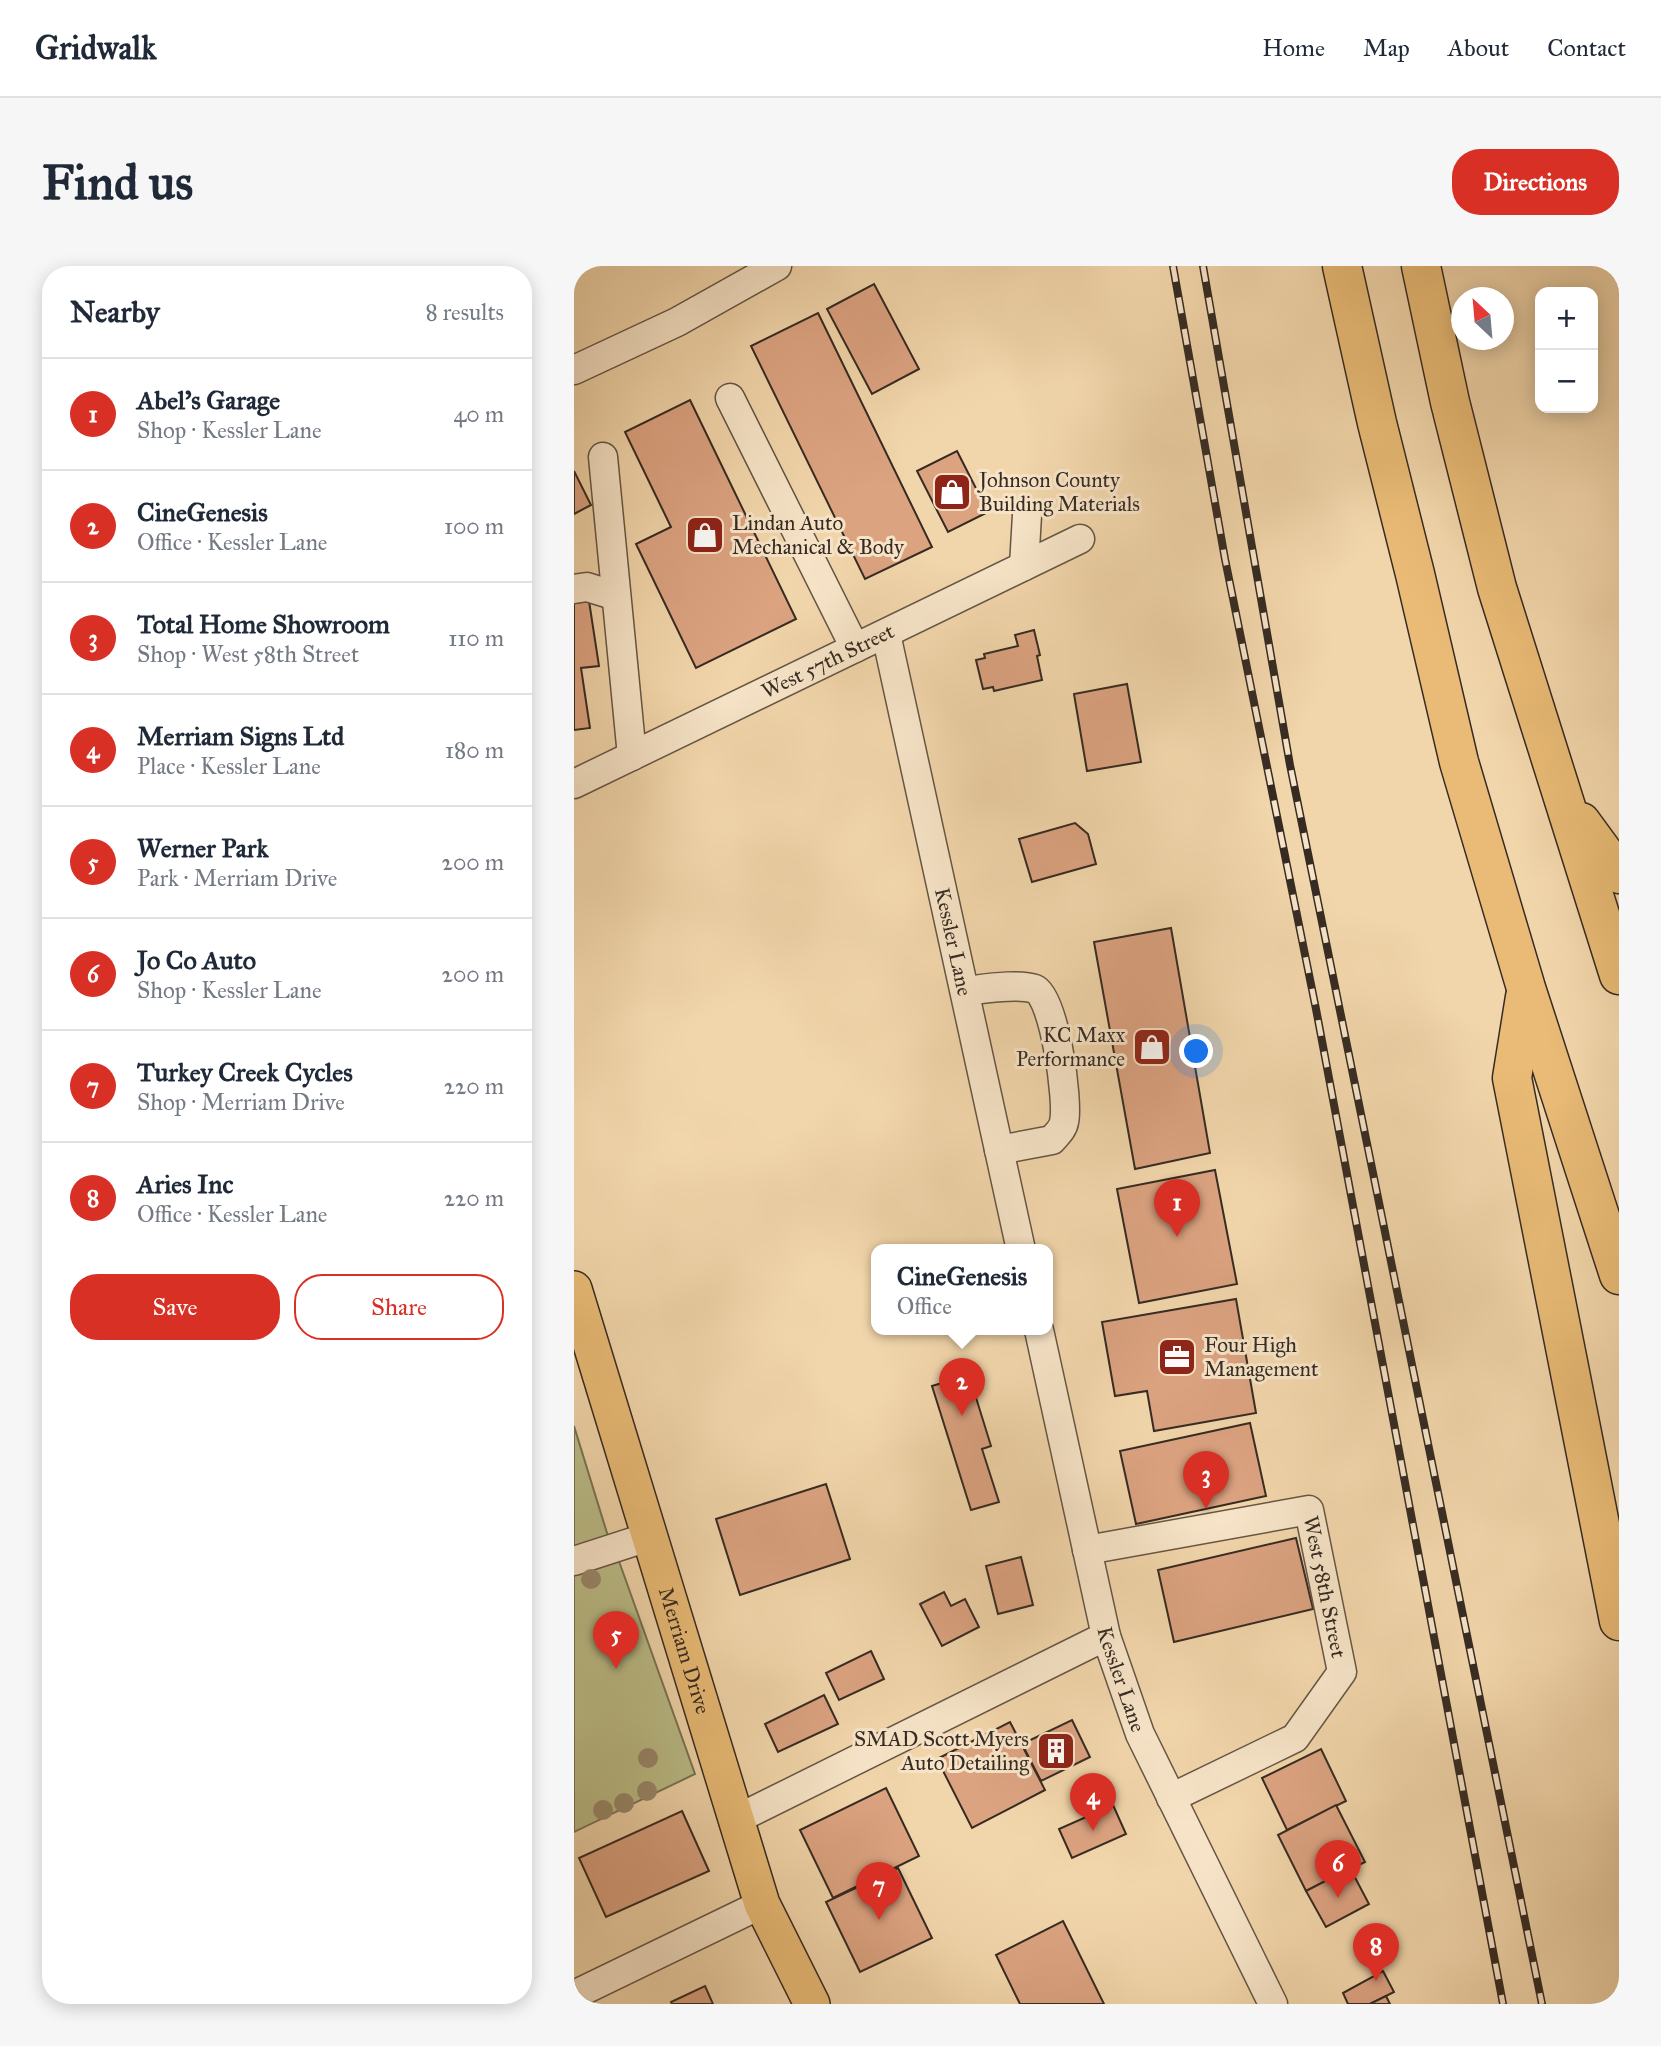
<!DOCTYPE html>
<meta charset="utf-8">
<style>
:root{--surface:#fff;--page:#f6f6f7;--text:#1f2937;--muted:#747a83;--line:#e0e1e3;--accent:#d93025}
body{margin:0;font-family:"IM FELL Great Primer",serif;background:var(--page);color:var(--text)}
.controls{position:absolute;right:21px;top:21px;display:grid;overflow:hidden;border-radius:14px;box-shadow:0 4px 18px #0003}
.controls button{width:63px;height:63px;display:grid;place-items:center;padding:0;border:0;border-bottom:2px solid var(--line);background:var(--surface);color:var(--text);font:35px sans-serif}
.compass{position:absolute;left:877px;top:21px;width:63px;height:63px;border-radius:50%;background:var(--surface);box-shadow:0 4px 18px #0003;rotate:334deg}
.you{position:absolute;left:623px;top:786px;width:24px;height:24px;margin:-18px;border:5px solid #fff;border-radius:50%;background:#1a73e8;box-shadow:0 0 0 10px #1a73e833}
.badge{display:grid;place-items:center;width:46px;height:46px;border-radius:50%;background:var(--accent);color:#fff;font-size:23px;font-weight:700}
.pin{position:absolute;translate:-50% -58px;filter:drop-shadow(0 2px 4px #0008)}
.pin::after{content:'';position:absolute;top:37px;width:24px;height:21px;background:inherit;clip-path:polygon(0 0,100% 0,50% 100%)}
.popup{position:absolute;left:297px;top:978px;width:182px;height:91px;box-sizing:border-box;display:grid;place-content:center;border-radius:14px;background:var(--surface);filter:drop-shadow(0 2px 5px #0005);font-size:23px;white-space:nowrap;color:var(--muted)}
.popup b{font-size:26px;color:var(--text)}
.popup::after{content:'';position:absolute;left:50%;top:100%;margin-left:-14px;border:14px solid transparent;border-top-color:var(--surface)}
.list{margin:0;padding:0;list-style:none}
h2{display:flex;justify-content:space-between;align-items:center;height:91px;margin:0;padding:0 28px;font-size:30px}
h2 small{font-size:23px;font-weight:400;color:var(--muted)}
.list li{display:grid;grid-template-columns:46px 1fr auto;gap:21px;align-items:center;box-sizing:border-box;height:112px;padding:0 28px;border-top:2px solid var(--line)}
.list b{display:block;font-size:26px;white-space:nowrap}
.list p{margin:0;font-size:23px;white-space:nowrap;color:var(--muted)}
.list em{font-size:23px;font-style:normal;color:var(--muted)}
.actions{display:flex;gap:14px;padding:21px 28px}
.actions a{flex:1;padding:16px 0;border:2px solid var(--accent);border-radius:28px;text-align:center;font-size:24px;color:var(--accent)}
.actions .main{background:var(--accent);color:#fff}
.map{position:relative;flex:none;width:1045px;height:1738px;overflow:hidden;border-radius:28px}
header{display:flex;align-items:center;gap:42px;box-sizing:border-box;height:98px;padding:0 35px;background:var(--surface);border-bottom:2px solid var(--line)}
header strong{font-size:33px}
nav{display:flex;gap:38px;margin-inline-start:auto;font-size:24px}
.intro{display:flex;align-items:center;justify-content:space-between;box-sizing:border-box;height:168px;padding:0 42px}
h1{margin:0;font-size:49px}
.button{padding:18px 32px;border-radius:28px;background:var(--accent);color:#fff;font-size:24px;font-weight:700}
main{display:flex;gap:42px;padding:0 42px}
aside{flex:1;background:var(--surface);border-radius:28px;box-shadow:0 4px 18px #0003}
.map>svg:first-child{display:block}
</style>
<header>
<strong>Gridwalk</strong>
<nav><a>Home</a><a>Map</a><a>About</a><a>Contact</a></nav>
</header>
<div class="intro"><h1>Find us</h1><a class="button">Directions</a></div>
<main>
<aside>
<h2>Nearby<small>8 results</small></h2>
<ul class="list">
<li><span class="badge">1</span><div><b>Abel's Garage</b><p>Shop · Kessler Lane</p></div><em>40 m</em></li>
<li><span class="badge">2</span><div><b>CineGenesis</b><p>Office · Kessler Lane</p></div><em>100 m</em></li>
<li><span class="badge">3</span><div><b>Total Home Showroom</b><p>Shop · West 58th Street</p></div><em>110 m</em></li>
<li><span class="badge">4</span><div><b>Merriam Signs Ltd</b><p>Place · Kessler Lane</p></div><em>180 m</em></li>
<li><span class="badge">5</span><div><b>Werner Park</b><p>Park · Merriam Drive</p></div><em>200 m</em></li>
<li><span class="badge">6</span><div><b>Jo Co Auto</b><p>Shop · Kessler Lane</p></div><em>200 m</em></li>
<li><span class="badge">7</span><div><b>Turkey Creek Cycles</b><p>Shop · Merriam Drive</p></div><em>220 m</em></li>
<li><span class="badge">8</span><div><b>Aries Inc</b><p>Office · Kessler Lane</p></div><em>220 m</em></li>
</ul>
<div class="actions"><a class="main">Save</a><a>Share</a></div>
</aside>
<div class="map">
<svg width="1045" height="1738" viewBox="0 0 1045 1738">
<rect width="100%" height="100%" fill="#f2d6ab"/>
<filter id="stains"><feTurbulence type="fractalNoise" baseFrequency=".00286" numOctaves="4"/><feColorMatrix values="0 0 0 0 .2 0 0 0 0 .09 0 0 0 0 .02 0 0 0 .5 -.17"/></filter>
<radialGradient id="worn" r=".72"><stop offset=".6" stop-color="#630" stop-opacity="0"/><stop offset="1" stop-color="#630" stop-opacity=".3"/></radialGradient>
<polygon fill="#bbbd88" stroke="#787456" stroke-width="2" points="0,1160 33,1267 46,1298 121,1508 0,1566"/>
<g fill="#dca381" stroke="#362b23" stroke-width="2">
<polygon points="300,18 345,103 298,128 253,43"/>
<polygon points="244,47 358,281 291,313 177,80"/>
<polygon points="116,134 222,353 122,402 62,278 97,261 51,166"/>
<polygon points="383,185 414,246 374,266 343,205"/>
<polygon points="0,205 17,239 0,248"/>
<polygon points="15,335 25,400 7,402 16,462 0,464 0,337"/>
<polygon points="460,364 466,389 463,390 468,414 420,425 419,421 409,423 402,394 411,392 410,388 444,380 441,369"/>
<polygon points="553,418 567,496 513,505 500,428"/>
<polygon points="501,557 514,568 522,598 458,616 445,573"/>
<polygon points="597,662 636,887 561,903 520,676"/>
<polygon points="641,904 663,1018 565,1037 543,923"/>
<polygon points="662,1033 682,1147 580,1165 573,1125 541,1130 528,1056"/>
<polygon points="395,1109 417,1180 408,1183 425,1236 397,1244 358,1120"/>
<polygon points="676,1157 692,1230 562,1258 546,1185"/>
<polygon points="252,1218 276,1293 166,1329 142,1253"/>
<polygon points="722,1272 739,1343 600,1376 584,1304"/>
<polygon points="447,1291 459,1339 424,1348 412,1300"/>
<polygon points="370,1326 377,1340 391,1333 405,1361 368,1380 346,1338"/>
<polygon points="297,1385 310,1413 265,1434 252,1407"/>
<polygon points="250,1429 264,1458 204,1486 191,1458"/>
<polygon points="498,1454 516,1491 467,1515 448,1478"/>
<polygon points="436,1456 471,1524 398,1562 363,1493"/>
<polygon points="747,1483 772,1535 713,1564 688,1512"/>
<polygon points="312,1522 345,1590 259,1632 226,1564"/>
<polygon points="539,1539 552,1568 498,1592 485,1563"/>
<polygon points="762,1539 791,1596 732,1625 704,1569"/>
<polygon points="108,1545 135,1605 32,1651 5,1592"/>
<polygon points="324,1602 358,1672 286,1706 252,1636"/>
<polygon points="776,1602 795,1638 752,1661 732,1625"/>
<polygon points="489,1655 530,1738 446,1738 422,1689"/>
<polygon points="809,1705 820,1726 796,1738 774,1738 769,1727"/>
<polygon points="131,1720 139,1738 98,1738 97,1736"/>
<polygon points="812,1730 816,1738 796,1738"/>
</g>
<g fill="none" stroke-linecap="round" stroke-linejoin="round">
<defs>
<g id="minor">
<polyline points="0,104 103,56 203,0"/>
<polyline points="156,132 281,382"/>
<polyline points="29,191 58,490"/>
<polyline points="450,300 453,249"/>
<polyline points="0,323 13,321 42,330"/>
<path id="s1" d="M 312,368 L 447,984"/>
<path id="s2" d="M 0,518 L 506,273"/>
<path d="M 391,725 C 409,723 444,717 461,723 C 480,730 495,836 490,856 C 489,863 482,869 478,874 L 425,884"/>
<path id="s3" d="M 465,1064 L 532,1370 L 566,1468 L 699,1738"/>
<path id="s4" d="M 513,1284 L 735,1244 L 768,1406 L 721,1472 L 597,1532"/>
<polyline points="0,1295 74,1271"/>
<polyline points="161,1554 532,1370"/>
<polyline points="0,1729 188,1638"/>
</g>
<g id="major">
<path id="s5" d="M 0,1023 L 188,1638 L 238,1738"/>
</g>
<g id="highway">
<polyline points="768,0 803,157 841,308 885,496 952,722 1045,1009"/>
<polyline points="847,0 876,136 923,322 1045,709"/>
<polyline points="1007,556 1045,608"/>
<polyline points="951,731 938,812 1045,1355"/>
</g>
</defs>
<use href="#minor" stroke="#655645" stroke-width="31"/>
<use href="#major" stroke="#362b23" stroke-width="38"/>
<use href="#highway" stroke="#362b23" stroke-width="41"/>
<use href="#minor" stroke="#f7e4c8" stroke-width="28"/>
<use href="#major" stroke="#e9bb76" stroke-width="35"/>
<use href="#highway" stroke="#e9bb76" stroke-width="38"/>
<defs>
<g id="rail">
<polyline points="599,0 651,293 742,743 929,1738"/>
<polyline points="629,0 716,499 968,1738"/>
</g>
</defs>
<use href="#rail" stroke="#362b23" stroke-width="8"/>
<use href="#rail" stroke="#f7e4c8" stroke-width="5" stroke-dasharray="16" stroke-linecap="butt"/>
</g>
<g fill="#99886b">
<circle cx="17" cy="1313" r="10"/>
<circle cx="74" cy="1492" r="10"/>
<circle cx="73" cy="1525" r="10"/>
<circle cx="50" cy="1537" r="10"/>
<circle cx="29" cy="1544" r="10"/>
</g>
<defs>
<symbol id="shop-square" viewBox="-11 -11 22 22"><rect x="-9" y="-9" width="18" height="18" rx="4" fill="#8f2418" stroke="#f7e4c8"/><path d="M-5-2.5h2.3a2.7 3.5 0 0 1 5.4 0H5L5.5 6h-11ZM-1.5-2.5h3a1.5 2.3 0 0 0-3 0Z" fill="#fff"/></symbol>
<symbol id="office-square" viewBox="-11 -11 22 22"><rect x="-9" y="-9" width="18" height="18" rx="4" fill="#8f2418" stroke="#f7e4c8"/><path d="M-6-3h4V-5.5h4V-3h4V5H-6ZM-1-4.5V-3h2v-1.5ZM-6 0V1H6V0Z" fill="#fff"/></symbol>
<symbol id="building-square" viewBox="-11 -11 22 22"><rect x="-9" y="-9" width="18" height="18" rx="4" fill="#8f2418" stroke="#f7e4c8"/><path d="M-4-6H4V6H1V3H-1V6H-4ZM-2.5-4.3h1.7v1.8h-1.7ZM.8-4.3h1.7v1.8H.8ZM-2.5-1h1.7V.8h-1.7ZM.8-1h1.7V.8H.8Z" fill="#fff"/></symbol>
</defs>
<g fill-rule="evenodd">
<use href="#shop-square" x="356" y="204" width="44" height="44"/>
<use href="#shop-square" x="109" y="247" width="44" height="44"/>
<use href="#shop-square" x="556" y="759" width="44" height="44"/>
<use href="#office-square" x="581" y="1069" width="44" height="44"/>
<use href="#building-square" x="460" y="1463" width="44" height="44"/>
</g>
<g text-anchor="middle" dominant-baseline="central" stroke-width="6" stroke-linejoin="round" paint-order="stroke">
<g font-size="21" fill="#362b23" stroke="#f7e4c8" text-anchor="start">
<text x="405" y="214">Johnson County<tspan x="405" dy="24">Building Materials</tspan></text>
<text x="158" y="257">Lindan Auto<tspan x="158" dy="24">Mechanical &amp; Body</tspan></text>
<text x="551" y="769" text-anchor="end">KC Maxx<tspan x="551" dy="24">Performance</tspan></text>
<text x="630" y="1079">Four High<tspan x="630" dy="24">Management</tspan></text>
<text x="455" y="1473" text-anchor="end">SMAD Scott Myers<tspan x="455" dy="24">Auto Detailing</tspan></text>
</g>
<g font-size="21" fill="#362b23" stroke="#f7e4c8">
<text stroke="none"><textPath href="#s2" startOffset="282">West 57th Street</textPath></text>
<text stroke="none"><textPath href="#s1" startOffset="315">Kessler Lane</textPath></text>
<text stroke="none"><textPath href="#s4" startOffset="304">West 58th Street</textPath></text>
<text stroke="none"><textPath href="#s5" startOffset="378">Merriam Drive</textPath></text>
<text stroke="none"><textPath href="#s3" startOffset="359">Kessler Lane</textPath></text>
</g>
</g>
<rect width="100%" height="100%" filter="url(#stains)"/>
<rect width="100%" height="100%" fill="url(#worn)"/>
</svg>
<div class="controls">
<button>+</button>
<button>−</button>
</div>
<svg class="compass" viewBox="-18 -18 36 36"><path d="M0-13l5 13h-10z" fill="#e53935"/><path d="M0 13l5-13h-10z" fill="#747a83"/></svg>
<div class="you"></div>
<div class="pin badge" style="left:603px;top:971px">1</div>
<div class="pin badge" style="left:388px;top:1150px">2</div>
<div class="popup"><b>CineGenesis</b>Office</div>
<div class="pin badge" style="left:632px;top:1243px">3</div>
<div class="pin badge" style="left:519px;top:1565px">4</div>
<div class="pin badge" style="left:42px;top:1403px">5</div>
<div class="pin badge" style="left:764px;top:1632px">6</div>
<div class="pin badge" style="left:305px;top:1654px">7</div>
<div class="pin badge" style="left:802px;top:1715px">8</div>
</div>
</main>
